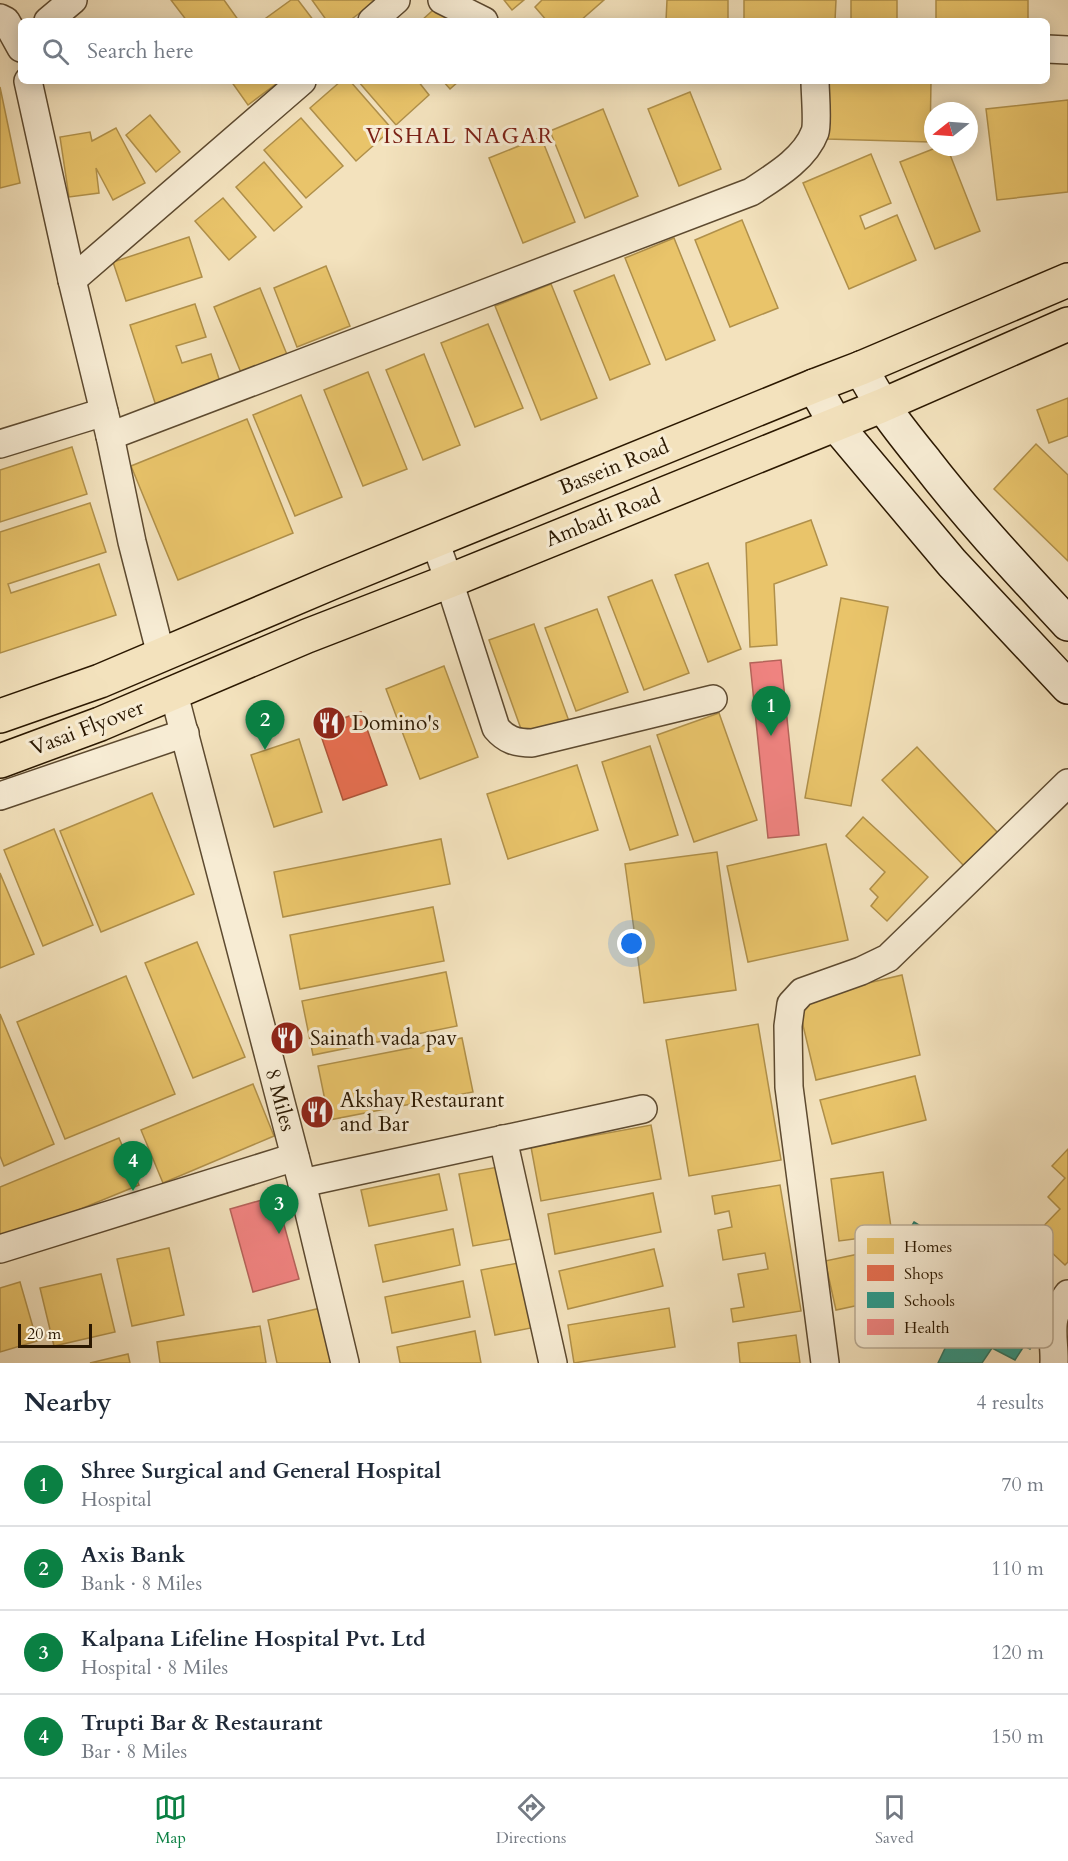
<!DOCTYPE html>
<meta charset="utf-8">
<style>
:root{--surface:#fff;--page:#f2f2f3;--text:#1f2937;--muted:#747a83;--line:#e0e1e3;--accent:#0b8043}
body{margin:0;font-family:Cardo,serif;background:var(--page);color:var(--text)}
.compass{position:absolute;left:924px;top:102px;width:54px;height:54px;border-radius:50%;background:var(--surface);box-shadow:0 3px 15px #0003;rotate:253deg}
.scale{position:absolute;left:18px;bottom:15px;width:74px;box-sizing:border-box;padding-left:6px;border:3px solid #2b1801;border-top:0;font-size:16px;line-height:21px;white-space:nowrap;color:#2b1801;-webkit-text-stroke:4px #f7ecd4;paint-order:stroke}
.you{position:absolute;left:632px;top:944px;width:21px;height:21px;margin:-15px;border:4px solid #fff;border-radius:50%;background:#1a73e8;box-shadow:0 0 0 9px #1a73e833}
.badge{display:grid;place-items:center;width:39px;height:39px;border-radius:50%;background:var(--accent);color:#fff;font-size:20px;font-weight:700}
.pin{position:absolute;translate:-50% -50px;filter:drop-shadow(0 2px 3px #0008)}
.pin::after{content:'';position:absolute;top:32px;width:21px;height:18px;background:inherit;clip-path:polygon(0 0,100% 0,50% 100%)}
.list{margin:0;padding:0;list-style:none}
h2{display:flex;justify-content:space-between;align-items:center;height:78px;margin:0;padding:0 24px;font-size:26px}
h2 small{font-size:20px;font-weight:400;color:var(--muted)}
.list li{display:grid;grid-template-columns:39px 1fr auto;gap:18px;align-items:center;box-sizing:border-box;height:84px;padding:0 24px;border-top:2px solid var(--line)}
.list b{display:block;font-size:22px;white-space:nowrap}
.list p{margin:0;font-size:20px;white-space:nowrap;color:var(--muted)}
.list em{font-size:20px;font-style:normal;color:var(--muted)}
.icon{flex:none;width:33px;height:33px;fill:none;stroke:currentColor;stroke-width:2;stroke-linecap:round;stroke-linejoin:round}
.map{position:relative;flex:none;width:1068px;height:1363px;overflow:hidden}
.search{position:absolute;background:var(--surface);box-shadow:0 3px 15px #0003;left:18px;right:18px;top:18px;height:66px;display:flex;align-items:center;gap:15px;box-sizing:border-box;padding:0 21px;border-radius:9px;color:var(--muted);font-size:22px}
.sheet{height:414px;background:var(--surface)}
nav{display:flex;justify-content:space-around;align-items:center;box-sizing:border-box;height:84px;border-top:2px solid var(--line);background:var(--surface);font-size:16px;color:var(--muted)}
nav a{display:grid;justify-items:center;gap:3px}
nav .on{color:var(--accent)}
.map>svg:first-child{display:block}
</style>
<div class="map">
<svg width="1068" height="1363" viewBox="0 0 1068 1363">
<rect width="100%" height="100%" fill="#f3e2bd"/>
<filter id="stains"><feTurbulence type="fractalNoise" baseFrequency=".00333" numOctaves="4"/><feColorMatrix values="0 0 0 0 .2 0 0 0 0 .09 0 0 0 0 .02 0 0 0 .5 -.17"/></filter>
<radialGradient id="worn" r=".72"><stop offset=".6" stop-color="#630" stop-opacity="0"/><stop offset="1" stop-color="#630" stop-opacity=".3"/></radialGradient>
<g fill="#e9c46a" stroke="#b0904a" stroke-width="1.5">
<polygon points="171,0 224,0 239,21 187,21"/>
<polygon points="291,0 298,0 314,21 262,21"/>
<polygon points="312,0 377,0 349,21 327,21"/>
<polygon points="504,0 524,0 512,10"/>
<polygon points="542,0 604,0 580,21 547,21 535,7"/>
<polygon points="667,0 728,0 728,21 666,21"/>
<polygon points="744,0 836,0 835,21 744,21"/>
<rect x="851" y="0" width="46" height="21"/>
<rect x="936" y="0" width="92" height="21"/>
<polygon points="442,2 458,21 421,21"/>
<polygon points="231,81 280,81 248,105"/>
<polygon points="341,81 350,81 392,129 356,161 310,108"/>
<polygon points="358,81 418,81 429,95 396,125"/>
<polygon points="443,81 459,81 450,89"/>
<polygon points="827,81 931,81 930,142 827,139"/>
<polygon points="0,87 20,183 0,188"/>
<polygon points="690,92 721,169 679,186 648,109"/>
<polygon points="1068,100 1068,192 997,200 986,109"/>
<polygon points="603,109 638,196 585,218 550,131"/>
<polygon points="150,115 180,152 156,172 126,135"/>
<polygon points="301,118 343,166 306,198 264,150"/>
<polygon points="116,128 145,183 113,200 96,168 99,193 69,197 60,137 90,132 92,141"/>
<polygon points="541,137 575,222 523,243 489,158"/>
<polygon points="938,147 947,147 980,231 935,249 900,162"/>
<polygon points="871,154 891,203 860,216 865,229 897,215 916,260 849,289 803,183"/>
<polygon points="264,162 302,207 274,231 236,187"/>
<polygon points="223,198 256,237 229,260 195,221"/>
<polygon points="742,220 778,308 730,327 695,240"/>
<polygon points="189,237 202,277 126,301 113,262"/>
<polygon points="674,238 715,340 666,360 625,258"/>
<polygon points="326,266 350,326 297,347 274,288"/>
<polygon points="614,275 650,364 610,380 574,291"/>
<polygon points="551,284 597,398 541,420 495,306"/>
<polygon points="260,288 288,357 242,375 214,307"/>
<polygon points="195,304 206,337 176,346 182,363 211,354 222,388 157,409 130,325"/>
<polygon points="488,324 523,408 475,427 441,343"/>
<polygon points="424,354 460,445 423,460 386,370"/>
<polygon points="368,372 407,469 363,486 324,390"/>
<polygon points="301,395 342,497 295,516 253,415"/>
<polygon points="1068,398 1068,436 1049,443 1037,410"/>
<polygon points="247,419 293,533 178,580 131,466"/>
<polygon points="1036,444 1068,475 1068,561 994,489"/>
<polygon points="72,447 87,494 0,522 0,470"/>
<polygon points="90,503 106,552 8,584 11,593 99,564 116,615 0,653 0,532"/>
<polygon points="811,520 827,565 774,584 777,645 750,647 746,543"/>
<polygon points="708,563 741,649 708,662 675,575"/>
<polygon points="652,580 689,673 644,690 608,597"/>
<polygon points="841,598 888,607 851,806 805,798"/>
<polygon points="597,609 628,692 576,711 545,628"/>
<polygon points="534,624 570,724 525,740 489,640"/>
<polygon points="444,666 478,757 420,779 386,689"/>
<polygon points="719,713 757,820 694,842 657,735"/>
<polygon points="299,739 322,812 274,827 251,755"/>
<polygon points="650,746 678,835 630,850 602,762"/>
<polygon points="917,747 998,833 964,866 882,780"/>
<polygon points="577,765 598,830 508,859 487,794"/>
<polygon points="152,793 194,894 101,932 60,831"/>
<polygon points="863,817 928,877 887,921 871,906 878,897 870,889 885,872 846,836"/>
<polygon points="54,829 93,925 43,946 4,850"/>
<polygon points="441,839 450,884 283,917 274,872"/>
<polygon points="826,844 848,940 748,962 727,866"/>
<polygon points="717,852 736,990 644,1003 625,864"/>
<polygon points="0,873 34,954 0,968"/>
<polygon points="433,907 444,961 300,989 290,935"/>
<polygon points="197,942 245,1057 193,1078 145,963"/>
<polygon points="446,972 457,1026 313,1055 302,1001"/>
<polygon points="902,975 920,1055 816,1080 797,1000"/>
<polygon points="126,976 175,1094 65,1139 17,1022"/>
<polygon points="0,1014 54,1144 4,1166 0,1156"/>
<polygon points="758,1024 781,1160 689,1176 666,1040"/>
<polygon points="462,1038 473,1092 329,1120 318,1066"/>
<polygon points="915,1076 926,1120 832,1144 820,1100"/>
<polygon points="253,1084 274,1136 163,1183 141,1130"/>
<polygon points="651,1125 661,1179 541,1201 531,1147"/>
<polygon points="119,1138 139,1185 0,1242 0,1187"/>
<polygon points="1068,1149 1068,1262 1065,1265 1034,1236 1060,1209 1048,1197 1065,1178 1052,1166"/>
<polygon points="498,1167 511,1239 473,1246 459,1174"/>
<polygon points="883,1172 892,1234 839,1241 831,1179"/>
<polygon points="439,1174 447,1210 369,1226 361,1190"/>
<polygon points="780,1185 801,1311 733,1322 731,1309 744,1307 738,1274 768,1269 765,1253 723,1260 718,1230 732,1227 729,1211 715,1214 712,1196"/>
<polygon points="653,1193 661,1232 555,1254 548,1214"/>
<polygon points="453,1229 460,1265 383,1282 375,1245"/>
<polygon points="169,1248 184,1315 132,1326 117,1259"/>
<polygon points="654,1249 663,1286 568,1309 559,1271"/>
<polygon points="873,1251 883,1300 836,1310 825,1261"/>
<polygon points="518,1263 531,1328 495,1335 481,1270"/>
<polygon points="101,1274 115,1332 54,1346 40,1288"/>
<polygon points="463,1281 470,1317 392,1333 385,1297"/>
<polygon points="20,1282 37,1341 0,1352 0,1288"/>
<polygon points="321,1308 334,1363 277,1363 268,1320"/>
<polygon points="669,1308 675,1347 574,1363 568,1325"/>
<polygon points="260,1326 266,1363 160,1363 157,1342"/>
<polygon points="475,1331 481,1363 400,1363 397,1347"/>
<polygon points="796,1335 800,1363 740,1363 738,1343"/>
<polygon points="128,1354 130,1363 90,1363"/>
</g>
<polygon fill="#e76f51" stroke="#af5539" stroke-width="1.5" points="361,712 387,785 343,800 318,727"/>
<polygon fill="#2a9d8f" stroke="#2a7564" stroke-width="1.5" points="914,1222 946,1242 931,1266 1040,1331 1030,1349 1024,1346 1015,1360 992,1348 982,1363 938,1363 949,1340 936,1343 932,1320 942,1319 897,1291 911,1266 895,1254"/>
<g fill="#f28482" stroke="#b6645b" stroke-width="1.5">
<polygon points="781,660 799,835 768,838 750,663"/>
<polygon points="276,1196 299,1279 253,1292 230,1209"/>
</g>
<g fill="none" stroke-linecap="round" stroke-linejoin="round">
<defs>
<g id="street">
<polyline points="442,0 484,21"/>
<polyline points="0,18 6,21 21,48"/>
<polyline points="48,21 73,0"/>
<polyline points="372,21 396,0"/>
<polyline points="1047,49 1068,50"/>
<polyline points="28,81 72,280 110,436 132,542 161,655"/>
<polyline points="72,280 302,81"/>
<path d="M 110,436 L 751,192 C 774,177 805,159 815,132 C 818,123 815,92 815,81"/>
<polyline points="0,444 104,412"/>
<path d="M 435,541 L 449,581 L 496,728 C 506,740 516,743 532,743 L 713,699"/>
<polyline points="174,694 302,1183 345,1363"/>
<polyline points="0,796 185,733"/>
<polyline points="503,1139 553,1363"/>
<polyline points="302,1183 643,1109"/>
<polyline points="0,1249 295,1157"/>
<polyline points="825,1363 789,1087 788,1026 791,1004 802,992 861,971 888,958 1068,783"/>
<path d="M 1054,1363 C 1055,1348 1050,1328 1055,1315 C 1057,1308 1064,1300 1068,1294"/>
</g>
<g id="secondary">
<path d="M 861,368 C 879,404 901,431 926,462 C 970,519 1019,571 1068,624"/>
<polyline points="814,386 836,425 952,563 1068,687"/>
</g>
<g id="primary">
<polyline points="0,716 100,681 331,583 814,386 861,368 1068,280"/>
<polyline points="0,761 100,724 307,636 449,581 881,406 1068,324"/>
</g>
</defs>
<use href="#street" stroke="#5d4a30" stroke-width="30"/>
<use href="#secondary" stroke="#2b1801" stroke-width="36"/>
<use href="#primary" stroke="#2b1801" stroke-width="36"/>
<use href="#street" stroke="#f7ecd4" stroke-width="27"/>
<use href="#secondary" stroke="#f7ecd4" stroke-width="33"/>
<use href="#primary" stroke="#f3e2bd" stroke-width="33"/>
</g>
<defs>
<symbol id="restaurant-disc" viewBox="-11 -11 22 22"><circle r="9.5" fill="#8f2418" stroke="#f7ecd4"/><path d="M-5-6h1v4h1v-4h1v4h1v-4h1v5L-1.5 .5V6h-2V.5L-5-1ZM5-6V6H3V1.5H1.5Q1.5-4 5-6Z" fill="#fff"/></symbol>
</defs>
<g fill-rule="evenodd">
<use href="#restaurant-disc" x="310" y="704" width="38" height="38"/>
<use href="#restaurant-disc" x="268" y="1019" width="38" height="38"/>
<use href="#restaurant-disc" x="298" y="1093" width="38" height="38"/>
</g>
<g text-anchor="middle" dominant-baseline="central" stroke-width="6" stroke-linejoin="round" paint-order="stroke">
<g font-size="21" fill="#2b1801" stroke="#f7ecd4">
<text transform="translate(614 467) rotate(-22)">Bassein Road</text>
<text transform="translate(603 518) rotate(-22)">Ambadi Road</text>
<text transform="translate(87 728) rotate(-21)">Vasai Flyover</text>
<text transform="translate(280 1100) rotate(75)">8 Miles</text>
</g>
<g font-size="21" fill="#2b1801" stroke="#f7ecd4" text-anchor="start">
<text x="352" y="723">Domino's</text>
<text x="310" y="1038">Sainath vada pav</text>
<text x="340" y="1100">Akshay Restaurant<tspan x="340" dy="24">and Bar</tspan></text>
</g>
<g font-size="22" letter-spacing="1.5" fill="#7a1f14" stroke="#f7ecd4">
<text x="460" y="136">VISHAL NAGAR</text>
</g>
</g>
<rect x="855" y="1225" width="198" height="123" rx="9" fill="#f7ecd4" stroke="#baac95" stroke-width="1.5"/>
<rect x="867" y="1238" width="27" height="16" fill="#e9c46a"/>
<rect x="867" y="1265" width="27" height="16" fill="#e76f51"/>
<rect x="867" y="1292" width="27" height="16" fill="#2a9d8f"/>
<rect x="867" y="1319" width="27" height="16" fill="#f28482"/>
<g font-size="16" fill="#2b1801">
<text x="904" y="1252">Homes</text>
<text x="904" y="1279">Shops</text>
<text x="904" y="1306">Schools</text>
<text x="904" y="1333">Health</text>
</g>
<rect width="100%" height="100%" filter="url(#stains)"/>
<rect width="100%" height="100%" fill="url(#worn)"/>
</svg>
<svg class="compass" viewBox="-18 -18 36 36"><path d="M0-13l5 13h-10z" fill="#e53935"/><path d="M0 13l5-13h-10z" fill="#747a83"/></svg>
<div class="scale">20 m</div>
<div class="you"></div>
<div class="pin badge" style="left:771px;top:736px">1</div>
<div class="pin badge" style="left:265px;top:750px">2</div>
<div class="pin badge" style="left:279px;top:1234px">3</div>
<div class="pin badge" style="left:133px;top:1191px">4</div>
<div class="search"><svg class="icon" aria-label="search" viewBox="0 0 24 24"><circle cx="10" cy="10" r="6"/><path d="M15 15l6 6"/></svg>Search here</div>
</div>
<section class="sheet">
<h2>Nearby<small>4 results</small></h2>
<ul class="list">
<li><span class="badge">1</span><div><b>Shree Surgical and General Hospital</b><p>Hospital</p></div><em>70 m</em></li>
<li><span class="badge">2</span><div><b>Axis Bank</b><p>Bank · 8 Miles</p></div><em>110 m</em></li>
<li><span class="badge">3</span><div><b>Kalpana Lifeline Hospital Pvt. Ltd</b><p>Hospital · 8 Miles</p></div><em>120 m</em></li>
<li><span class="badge">4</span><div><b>Trupti Bar &amp; Restaurant</b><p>Bar · 8 Miles</p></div><em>150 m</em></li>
</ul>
</section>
<nav>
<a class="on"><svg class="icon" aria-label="map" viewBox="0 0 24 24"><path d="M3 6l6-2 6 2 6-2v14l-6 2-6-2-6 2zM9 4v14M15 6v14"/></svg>Map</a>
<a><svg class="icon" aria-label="directions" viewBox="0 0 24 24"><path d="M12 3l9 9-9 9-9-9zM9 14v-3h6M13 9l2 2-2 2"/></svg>Directions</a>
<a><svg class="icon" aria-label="saved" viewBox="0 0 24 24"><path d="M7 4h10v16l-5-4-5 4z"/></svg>Saved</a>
</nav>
